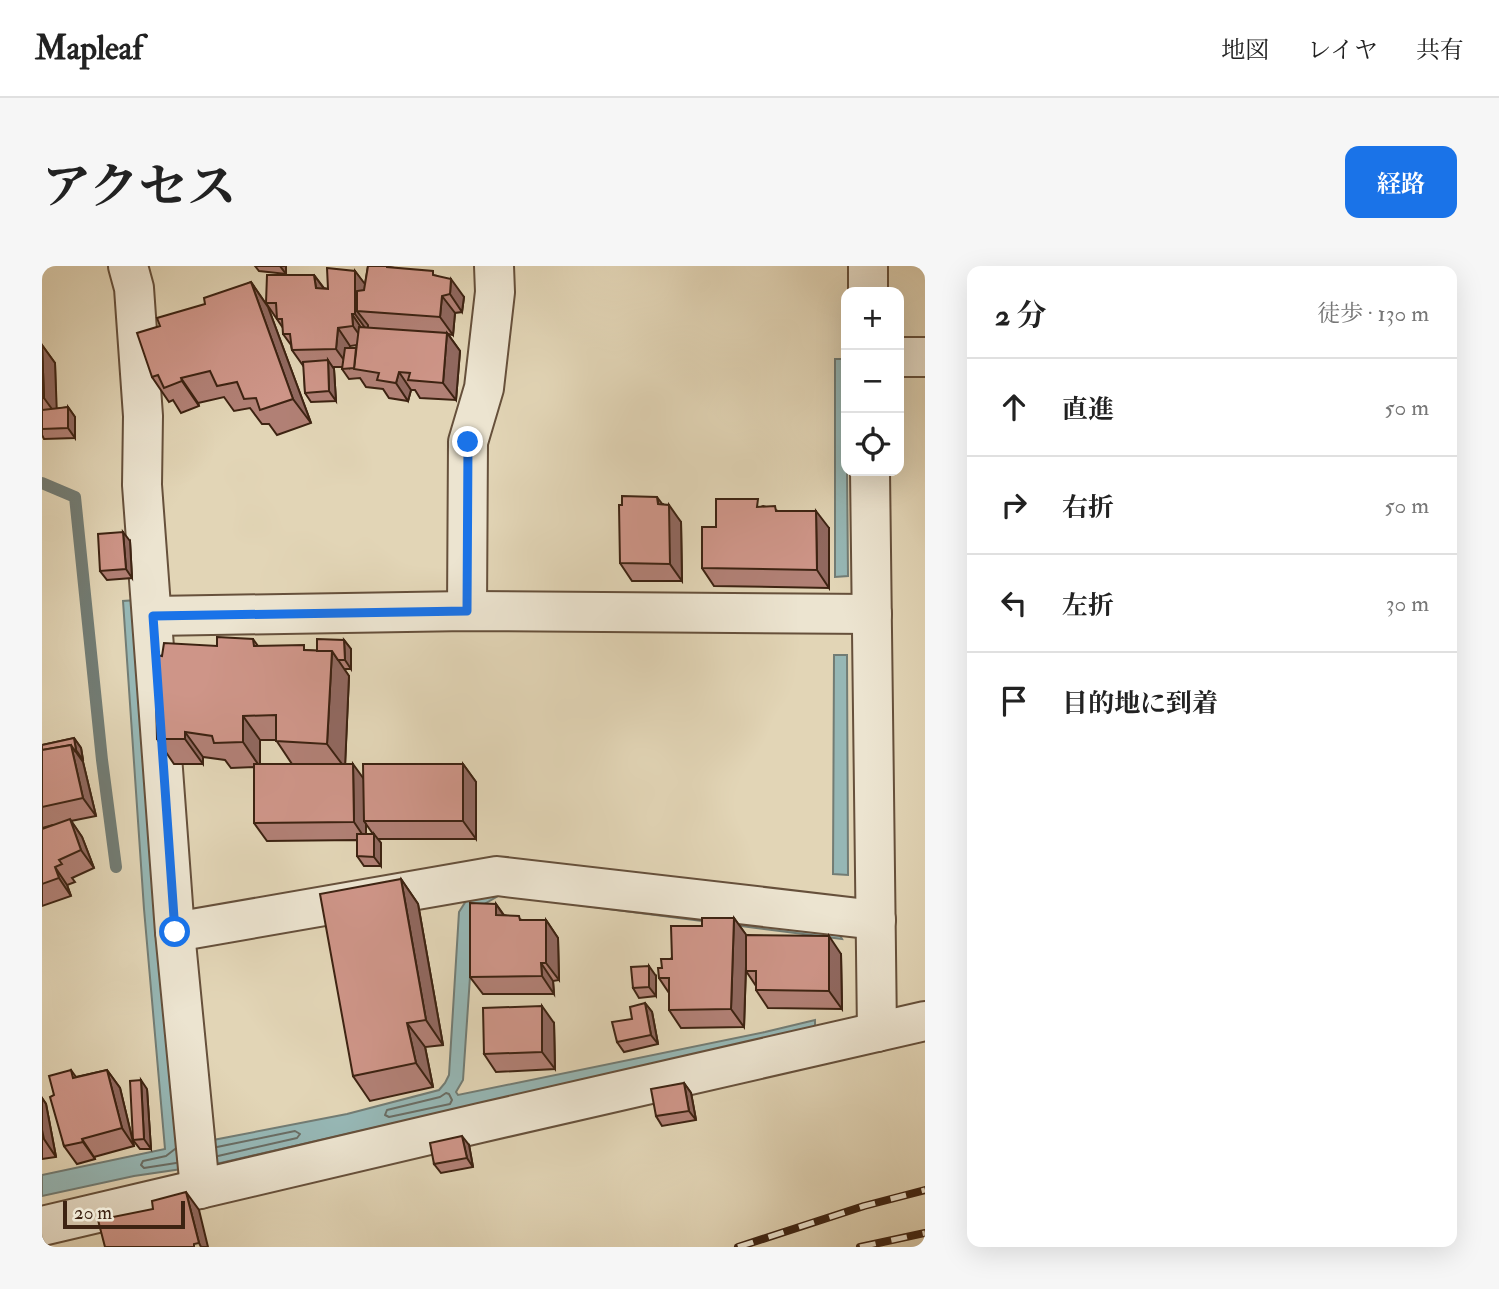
<!DOCTYPE html>
<html lang="ja">
<meta charset="utf-8">
<style>
:root{--surface:#fff;--page:#f6f6f6;--text:#222;--muted:#767676;--line:#e0e0e0;--accent:#1a73e8}
body{margin:0;font-family:"IM FELL Double Pica","Noto Serif JP",serif;background:var(--page);color:var(--text)}
.controls{position:absolute;right:21px;top:21px;display:grid;overflow:hidden;border-radius:14px;box-shadow:0 7px 28px #0002}
.controls button{width:63px;height:63px;display:grid;place-items:center;padding:0;border:0;border-bottom:2px solid var(--line);background:var(--surface);color:var(--text);font:35px sans-serif}
.scale{position:absolute;left:21px;bottom:18px;width:122px;box-sizing:border-box;padding-left:7px;border:4px solid #3d2312;border-top:0;font-size:19px;line-height:24px;white-space:nowrap;color:#3d2312;-webkit-text-stroke:5px #ece4d0;paint-order:stroke}
.stop{position:absolute;width:21px;height:21px;margin:-16px;border:5px solid #1a73e8;border-radius:50%;background:#fff}
.stop.end{background:#1a73e8;border-color:#fff;box-shadow:0 2px 7px #0008}
.list{margin:0;padding:0;list-style:none}
h2{display:flex;justify-content:space-between;align-items:center;height:91px;margin:0;padding:0 28px;font-size:30px}
h2 small{font-size:23px;font-weight:400;color:var(--muted)}
.list li{display:grid;grid-template-columns:46px 1fr auto;gap:21px;align-items:center;box-sizing:border-box;height:98px;padding:0 28px;border-top:2px solid var(--line)}
.list b{display:block;font-size:26px;white-space:nowrap}
.list em{font-size:23px;font-style:normal;color:var(--muted)}
.icon{flex:none;width:38px;height:38px;fill:none;stroke:currentColor;stroke-width:2;stroke-linecap:round;stroke-linejoin:round}
.map{position:relative;flex:none;width:883px;height:981px;overflow:hidden;border-radius:14px}
header{display:flex;align-items:center;gap:42px;box-sizing:border-box;height:98px;padding:0 35px;background:var(--surface);border-bottom:2px solid var(--line)}
header strong{font-size:33px}
nav{display:flex;gap:38px;margin-inline-start:auto;font-size:24px}
.intro{display:flex;align-items:center;justify-content:space-between;box-sizing:border-box;height:168px;padding:0 42px}
h1{margin:0;font-size:49px}
.button{padding:18px 32px;border-radius:14px;background:var(--accent);color:#fff;font-size:24px;font-weight:700}
main{display:flex;gap:42px;padding:0 42px}
aside{flex:1;background:var(--surface);border-radius:14px;box-shadow:0 7px 28px #0002}
.map>svg:first-child{display:block}
</style>
<header>
<strong>Mapleaf</strong>
<nav><a>地図</a><a>レイヤ</a><a>共有</a></nav>
</header>
<div class="intro"><h1>アクセス</h1><a class="button">経路</a></div>
<main>
<div class="map">
<svg width="883" height="981" viewBox="0 0 883 981">
<rect width="100%" height="100%" fill="#e2d5b6"/>
<filter id="stains"><feTurbulence type="fractalNoise" baseFrequency=".00286" numOctaves="4"/><feColorMatrix values="0 0 0 0 .2 0 0 0 0 .09 0 0 0 0 .02 0 0 0 .5 -.17"/></filter>
<radialGradient id="worn" r=".72"><stop offset=".6" stop-color="#630" stop-opacity="0"/><stop offset="1" stop-color="#630" stop-opacity=".3"/></radialGradient>
<g fill="#96b7b5" stroke="#727c74" stroke-width="2">
<polygon points="793,93 804,93 806,310 793,311"/>
<polygon points="95,334 171,874 305,848 397,824 403,817 407,809 417,646 424,635 433,627 790,655 800,673 458,629 439,640 432,652 421,814 414,826 416,829 723,766 773,754 773,764 593,806 353,857 174,898 92,910 0,930 0,909 123,883 102,643 81,335"/>
<polygon points="792,389 805,389 806,609 791,608"/>
</g>
<g fill="none" stroke-linecap="round" stroke-linejoin="round">
<g stroke="#6a6d64" stroke-width="2">
<polyline points="804,99 800,103 800,195 804,198"/>
<polygon points="404,827 407,828 410,834 408,838 347,851 343,849 345,844 398,831"/>
<polyline points="175,881 253,865 258,868 255,872 176,890"/>
<polyline points="133,883 124,890 101,895 99,899 102,902 134,897"/>
</g>
<polyline stroke="#727c74" stroke-width="12" points="0,217 33,231 60,494 74,601"/>
<defs>
<g id="minor">
<polyline points="86,0 92,22 101,150 100,219 133,666 158,923"/>
<polyline points="826,0 826,26"/>
<polyline points="857,91 883,91"/>
<polyline points="828,205 835,766"/>
<polyline points="425,345 426,176 442,122 453,26 452,0"/>
<polyline points="111,350 425,345 830,348"/>
<polyline points="133,666 455,610 834,654"/>
<polyline points="0,960 438,857 883,755"/>
</g>
</defs>
<use href="#minor" stroke="#66503b" stroke-width="42"/>
<use href="#minor" stroke="#ece4d0" stroke-width="38"/>
<defs>
<g id="rail">
<polyline points="696,981 822,940 883,924"/>
<polyline points="818,981 883,967"/>
</g>
</defs>
<use href="#rail" stroke="#3d2312" stroke-width="8"/>
<use href="#rail" stroke="#ece4d0" stroke-width="5" stroke-dasharray="16" stroke-linecap="butt"/>
</g>
<g fill="#b18075" stroke="#3d2312" stroke-width="2" fill-rule="evenodd">
<polygon points="213,0 244,0 244,8 217,5"/>
<path d="M 326,0 L 346,0 L 347,1 L 395,10 L 422,31 L 420,46 L 413,47 L 411,69 L 406,68 L 418,85 L 414,134 L 378,132 L 373,124 L 369,124 L 366,135 L 347,132 L 341,123 L 324,121 L 318,112 L 307,113 L 300,103 L 301,101 L 291,101 L 292,103 L 294,135 L 269,136 L 263,127 L 262,101 L 250,84 L 249,79 L 241,68 L 241,62 L 224,37 L 272,9 L 282,22 L 286,23 L 313,5 L 323,19 ZM 315,79 L 314,82 L 308,82 L 308,80 Z"/>
<polygon points="209,16 226,41 269,157 235,169 227,158 220,158 208,142 192,145 182,131 156,137 157,140 139,147 131,134 127,136 110,111 118,60"/>
<polygon points="0,79 13,97 14,143 26,141 33,151 33,172 2,173 0,169"/>
<polygon points="621,238 639,256 640,315 590,315 578,297 580,239"/>
<polygon points="721,240 787,262 787,322 672,320 660,302 674,261"/>
<polygon points="88,275 90,312 65,314 58,305"/>
<path d="M 211,373 L 216,380 L 275,385 L 302,374 L 309,383 L 309,403 L 302,403 L 307,410 L 303,498 L 322,513 L 421,498 L 434,516 L 434,573 L 336,573 L 339,577 L 339,600 L 322,600 L 315,590 L 315,574 L 225,575 L 212,557 L 212,501 L 189,502 L 183,494 L 161,491 L 161,498 L 132,498 L 115,473 L 120,390 ZM 218,474 L 234,474 L 250,498 L 218,498 ZM 324,558 L 331,568 L 324,568 Z"/>
<polygon points="32,472 39,482 41,494 39,494 41,496 54,550 29,555 40,571 52,602 30,612 33,616 25,619 29,630 0,640 0,563 11,559 0,562 0,479"/>
<polygon points="359,613 376,638 401,779 383,781 391,821 328,835 311,810"/>
<polygon points="454,638 462,649 480,654 504,654 516,672 517,714 511,715 512,728 441,728 428,711"/>
<polygon points="692,652 704,669 799,688 800,743 726,742 714,724 714,720 704,705 704,698 702,761 639,762 627,744 627,727 617,712 620,702 660,660"/>
<polygon points="614,710 614,730 597,732 591,722"/>
<polygon points="603,737 610,746 616,778 582,786 575,776 590,753"/>
<polygon points="512,757 513,803 454,806 442,788"/>
<polygon points="29,804 34,811 65,804 78,822 92,880 52,891 53,893 35,898 22,880 12,829"/>
<polygon points="642,817 649,827 654,854 620,860 614,850"/>
<polygon points="105,823 109,883 98,883 91,874"/>
<polygon points="0,832 4,838 14,891 0,893"/>
<polygon points="427,879 431,901 399,907 392,898"/>
</g>
<g fill="#90685f" stroke="#3d2312" stroke-width="2">
<polygon points="238,0 244,0 244,8"/>
<polygon points="313,5 326,22 315,45 326,59 326,66 313,48"/>
<polygon points="272,9 285,27 274,22"/>
<polygon points="409,13 422,31 420,46 408,28"/>
<polygon points="209,16 226,41 269,157 251,133"/>
<polygon points="400,30 413,47 411,69 398,51"/>
<polygon points="310,48 322,66 323,77 311,60"/>
<polygon points="296,62 308,80 307,101 294,83"/>
<polygon points="405,67 418,85 414,134 401,117"/>
<polygon points="0,79 13,97 15,150 2,132"/>
<polygon points="286,94 292,103 294,135 287,125"/>
<polygon points="357,106 369,124 366,135 354,117"/>
<polygon points="139,112 156,137 157,140 140,115"/>
<polygon points="26,141 33,151 33,172 26,162"/>
<polygon points="615,231 627,247 627,239 639,256 640,315 628,298"/>
<polygon points="774,245 787,262 787,322 775,304"/>
<polygon points="81,266 88,275 90,312 84,303"/>
<polygon points="302,374 309,383 309,403 303,394"/>
<polygon points="290,385 307,410 303,502 285,478"/>
<polygon points="201,450 218,474 218,501 201,476"/>
<polygon points="143,466 161,491 161,498 143,473"/>
<polygon points="32,472 39,482 41,494 34,484"/>
<polygon points="29,479 41,496 54,550 41,532"/>
<polygon points="311,498 324,516 322,555 324,558 324,574 312,556"/>
<polygon points="421,498 434,516 434,573 421,555"/>
<polygon points="28,553 40,571 52,602 39,584"/>
<polygon points="332,568 339,577 339,600 332,591"/>
<polygon points="13,601 25,619 29,630 17,612"/>
<polygon points="359,613 376,638 401,779 384,754"/>
<polygon points="454,638 466,656 454,649"/>
<polygon points="692,652 705,670 702,761 689,743"/>
<polygon points="504,654 516,672 517,714 504,697"/>
<polygon points="787,670 799,688 800,743 787,725"/>
<polygon points="499,697 511,715 512,728 500,710"/>
<polygon points="607,700 614,710 614,730 607,721"/>
<polygon points="603,737 610,746 616,778 609,769"/>
<polygon points="500,740 512,757 513,803 500,786"/>
<polygon points="365,757 383,781 391,821 374,797"/>
<polygon points="65,804 78,822 92,880 80,862"/>
<polygon points="99,814 105,823 109,883 102,873"/>
<polygon points="642,817 649,827 654,854 647,845"/>
<polygon points="0,832 4,838 14,891 2,873 0,864"/>
<polygon points="420,870 427,879 431,901 425,892"/>
<polygon points="40,873 52,891 53,893 41,876"/>
<polygon points="144,926 157,944 166,981 159,981 157,977"/>
</g>
<g fill="#ce9588" stroke="#3d2312" stroke-width="2">
<polygon points="326,0 345,0 345,1 391,5 391,9 409,13 408,28 400,30 398,51 315,45 315,25 322,24"/>
<polygon points="285,2 313,5 313,48 310,48 311,60 296,62 294,83 250,84 248,68 241,68 240,53 235,53 234,37 224,37 225,9 272,9 274,22 286,23"/>
<polygon points="209,16 251,133 218,144 214,132 202,133 195,116 175,120 168,105 139,112 140,115 122,122 116,109 110,111 95,67 118,60 115,52 163,38 162,32"/>
<polygon points="317,61 405,67 401,117 366,114 368,107 357,106 354,117 335,114 337,107 312,103"/>
<polygon points="0,79 2,132 0,132"/>
<polygon points="303,82 314,82 312,102 300,103"/>
<polygon points="286,94 287,125 263,127 261,96"/>
<polygon points="26,141 26,162 0,163 0,144"/>
<polygon points="580,230 615,231 616,238 627,239 628,298 578,297 577,239 580,239"/>
<polygon points="674,233 716,233 715,241 733,240 734,245 774,245 775,304 660,302 660,261 674,261"/>
<polygon points="81,266 84,303 58,305 56,268"/>
<polygon points="175,371 211,373 212,380 262,379 262,384 290,385 285,478 234,475 234,449 201,450 201,476 172,477 170,470 143,466 143,473 115,473 113,389 120,390 122,377 175,380"/>
<polygon points="275,373 302,374 303,394 296,394 290,385 275,385"/>
<polygon points="32,472 34,484 33,485 29,479 0,484 0,479"/>
<polygon points="29,479 41,532 0,541 0,484"/>
<polygon points="212,498 311,498 312,556 212,557"/>
<polygon points="321,498 421,498 421,555 322,555"/>
<polygon points="28,553 39,584 17,594 20,598 13,601 17,612 0,618 0,563"/>
<polygon points="315,568 332,568 332,591 315,590"/>
<polygon points="359,613 384,754 365,757 374,797 311,810 278,628"/>
<polygon points="428,637 454,638 454,649 477,650 478,654 504,654 504,697 499,697 500,710 428,711"/>
<polygon points="660,652 692,652 689,743 627,744 627,712 617,712 616,702 620,702 619,693 630,693 629,660 660,660"/>
<polygon points="704,669 787,670 787,725 714,724 714,705 704,705"/>
<polygon points="607,700 607,721 591,722 589,701"/>
<polygon points="603,737 609,769 575,776 570,756 590,753 588,741"/>
<polygon points="500,740 500,786 442,788 441,742"/>
<polygon points="29,804 31,812 65,804 80,862 40,873 41,876 22,880 8,831 12,829 7,810"/>
<polygon points="99,814 102,873 91,874 88,815"/>
<polygon points="642,817 647,845 614,850 609,823"/>
<polygon points="420,870 425,892 392,898 388,877"/>
<polygon points="144,926 157,977 152,978 152,981 63,981 56,954 111,943 110,935"/>
</g>
<g fill="none" stroke-linecap="round" stroke-linejoin="round">
<polyline stroke="#1a73e8" stroke-width="9" points="133,666 111,350 425,345 426,176"/>
</g>
<rect width="100%" height="100%" filter="url(#stains)"/>
<rect width="100%" height="100%" fill="url(#worn)"/>
</svg>
<div class="controls">
<button>+</button>
<button>−</button>
<button><svg class="icon" aria-label="locate" viewBox="0 0 24 24"><circle cx="12" cy="12" r="6"/><path d="M12 2v4M12 18v4M2 12h4M18 12h4"/></svg></button>
</div>
<div class="scale">20 m</div>
<div class="stop" style="left:133px;top:666px"></div>
<div class="stop end" style="left:426px;top:176px"></div>
</div>
<aside>
<h2>2 分<small>徒歩 · 130 m</small></h2>
<ul class="list">
<li><svg class="icon" aria-label="ahead" viewBox="0 0 24 24"><path d="M12 20V5M6 11l6-6 6 6"/></svg><div><b>直進</b></div><em>50 m</em></li>
<li><svg class="icon" aria-label="right" viewBox="0 0 24 24"><path d="M7 20v-9h11M14 6l5 5-5 5"/></svg><div><b>右折</b></div><em>50 m</em></li>
<li><svg class="icon" aria-label="left" viewBox="0 0 24 24"><path d="M17 20v-9H6M10 6l-5 5 5 5"/></svg><div><b>左折</b></div><em>30 m</em></li>
<li><svg class="icon" aria-label="arrive" viewBox="0 0 24 24"><path d="M6 21V4h12l-3 4 3 4H6"/></svg><div><b>目的地に到着</b></div></li>
</ul>
</aside>
</main>
